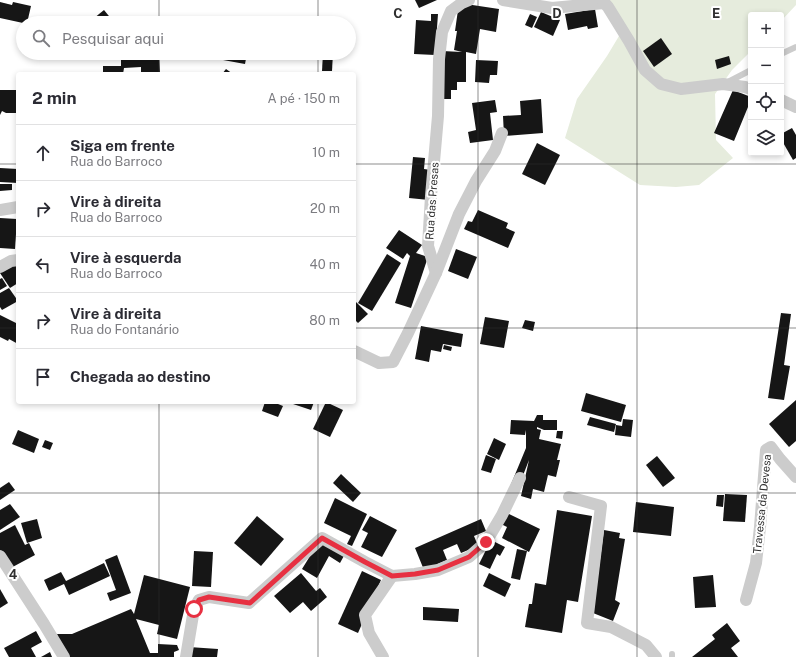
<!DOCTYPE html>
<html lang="pt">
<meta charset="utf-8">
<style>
:root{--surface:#fff;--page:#f7f7f7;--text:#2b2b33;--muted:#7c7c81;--line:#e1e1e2}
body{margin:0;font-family:"Public Sans",sans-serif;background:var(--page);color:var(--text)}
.controls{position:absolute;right:12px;top:12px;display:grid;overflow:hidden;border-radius:4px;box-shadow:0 2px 6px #0003}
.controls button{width:36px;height:36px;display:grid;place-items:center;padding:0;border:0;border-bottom:1px solid var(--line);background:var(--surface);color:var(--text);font:20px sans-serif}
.stop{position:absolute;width:12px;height:12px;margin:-9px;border:3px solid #e73041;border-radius:50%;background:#fff}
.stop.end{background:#e73041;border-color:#fff;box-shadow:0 1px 4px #0008}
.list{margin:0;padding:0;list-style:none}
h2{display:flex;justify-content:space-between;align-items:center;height:52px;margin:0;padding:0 16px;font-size:17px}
h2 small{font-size:13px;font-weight:400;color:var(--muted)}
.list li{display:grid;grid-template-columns:26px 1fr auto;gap:12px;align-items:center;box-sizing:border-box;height:56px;padding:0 16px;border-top:1px solid var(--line)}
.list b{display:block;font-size:15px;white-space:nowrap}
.list p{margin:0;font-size:13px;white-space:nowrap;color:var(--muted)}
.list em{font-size:13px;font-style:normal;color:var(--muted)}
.icon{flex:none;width:22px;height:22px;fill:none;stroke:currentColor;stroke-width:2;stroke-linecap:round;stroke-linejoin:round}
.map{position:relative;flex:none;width:796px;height:657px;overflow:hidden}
.search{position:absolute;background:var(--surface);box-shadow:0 2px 6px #0003;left:16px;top:16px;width:340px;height:44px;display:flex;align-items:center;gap:10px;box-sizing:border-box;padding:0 14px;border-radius:22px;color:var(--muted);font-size:15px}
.panel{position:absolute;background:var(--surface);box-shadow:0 2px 6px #0003;left:16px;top:72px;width:340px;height:332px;border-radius:4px}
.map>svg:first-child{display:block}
</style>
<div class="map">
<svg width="796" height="657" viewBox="0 0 796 657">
<rect width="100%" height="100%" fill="#fff"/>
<polygon fill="#e6ecdd" points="609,0 796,0 796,5 781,21 781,15 751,15 751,51 732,70 715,94 716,140 733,158 699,185 676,187 640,185 565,138 577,99 607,56 625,26"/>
<g fill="#161616">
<polygon points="415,0 437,0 419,8"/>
<polygon points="0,2 12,5 13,2 31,6 28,19 41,23 23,23 0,18"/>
<polygon points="459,3 499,9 496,32 480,29 476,54 466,52 466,82 457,82 457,90 451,90 451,99 442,99 442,51 462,52 454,50 457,31 455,31"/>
<polygon points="595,9 598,27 588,29 587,26 568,30 565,14"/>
<polygon points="104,10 113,21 111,23 88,23"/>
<polygon points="541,12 560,20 553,36 534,27"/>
<polygon points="431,14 438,14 435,55 414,54 416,20 431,21"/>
<polygon points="530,14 537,17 532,28 525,25"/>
<polygon points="661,38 672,54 654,67 643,51"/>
<polygon points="121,53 159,53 160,74 141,74 141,67 124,68 123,74 103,74 103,66 121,66"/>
<polygon points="224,53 247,53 245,64 223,60"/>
<polygon points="323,53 333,53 332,71 322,71"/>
<polygon points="729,56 731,64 717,69 715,60"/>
<polygon points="476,60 498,61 497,75 490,75 489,83 475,82"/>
<polygon points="226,69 233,74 222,74"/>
<polygon points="0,90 18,90 18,113 6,113 2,111 0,115"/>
<polygon points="733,90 751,97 751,108 748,107 734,141 714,133"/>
<polygon points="541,99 543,133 504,136 503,116 521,115 520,101"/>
<polygon points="495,100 497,112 490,113 493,140 470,143 468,132 476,130 472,103"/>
<polygon points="781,108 783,108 784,125 781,126"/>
<polygon points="792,128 796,135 796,158 793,160 781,139 781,134"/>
<polygon points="537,143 560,155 545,185 522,174"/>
<polygon points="413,157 425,158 424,169 431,170 429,200 409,198"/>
<polygon points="0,168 18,169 18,183 0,182"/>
<polygon points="0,184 12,184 12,190 0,191"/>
<polygon points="478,210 508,223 506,228 515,232 508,248 464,229 468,221 472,222"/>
<polygon points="0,218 17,219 15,249 0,248"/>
<polygon points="399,230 422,245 416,253 428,257 411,308 395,303 410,256 407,253 403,259 386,248"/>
<polygon points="456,249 477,257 468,279 448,271"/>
<polygon points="387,254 401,263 372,311 358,303"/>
<polygon points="18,259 18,283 10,288 0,273 0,270"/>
<polygon points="2,278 7,286 0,290 0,279"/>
<polygon points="9,288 18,301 2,310 0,307 0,293"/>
<polygon points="354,300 368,314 358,323 354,319"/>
<polygon points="781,313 791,314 784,365 790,366 784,400 768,398"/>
<polygon points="0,315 16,323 18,319 18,344 9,339 8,341 0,337"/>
<polygon points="485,317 509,321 504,348 480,344"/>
<polygon points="525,320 535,322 533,331 522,328"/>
<polygon points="421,326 463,334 461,347 443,344 441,352 431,350 429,362 415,359"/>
<polygon points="444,345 452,347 451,351 443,349"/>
<polygon points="586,393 626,405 621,422 581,411"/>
<polygon points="796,400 796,441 789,447 769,424"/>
<polygon points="265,402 273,402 283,406 278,417 262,411"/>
<polygon points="287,402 314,402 311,410"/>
<polygon points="326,402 343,410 330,437 313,429"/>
<polygon points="537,415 543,415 543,420 557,420 557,430 544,430 537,427 537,429 541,430 539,439 561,444 557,460 560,460 556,477 548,475 544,492 533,489 531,499 521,496 529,460 515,496 507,494 526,448 526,430 525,435 510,434 511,420 534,421"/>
<polygon points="590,417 616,424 614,432 587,425"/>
<polygon points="623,419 633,420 631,437 615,435 616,425 622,426"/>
<polygon points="18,430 39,439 34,453 12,444"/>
<polygon points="557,431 563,431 562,439 556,438"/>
<polygon points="494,438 506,444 499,460 487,454"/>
<polygon points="45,440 53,443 50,450 42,447"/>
<polygon points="486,455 496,459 491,473 481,470"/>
<polygon points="657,456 675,478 663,487 646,465"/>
<polygon points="341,474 361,493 353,502 333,483"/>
<polygon points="9,482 15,490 0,500 0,488"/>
<polygon points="725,494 747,495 745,522 723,521"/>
<polygon points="717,495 724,495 723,507 716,506"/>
<polygon points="335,498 367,514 352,546 347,544 351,536 324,523"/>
<polygon points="636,502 674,507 671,536 633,532"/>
<polygon points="10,504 20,517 0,530 0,510"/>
<polygon points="557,510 592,516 578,602 567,600 562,633 525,627 529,604 532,604 535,583 546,585"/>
<polygon points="505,512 540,529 529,552 502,538 507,527 499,523"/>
<polygon points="257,516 284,539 261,566 234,543"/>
<polygon points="370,516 397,530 382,557 361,547 368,533 362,530"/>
<polygon points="37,519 42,538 27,543 21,523"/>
<polygon points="481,519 486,531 474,536 478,546 461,553 457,544 443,550 447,560 424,570 415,548"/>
<polygon points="15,525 25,545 29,543 35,555 7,570 0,557 0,533"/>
<polygon points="604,530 620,533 619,538 625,539 615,600 620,603 613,621 593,613"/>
<polygon points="320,540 345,554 340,563 329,556 317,578 302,569"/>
<polygon points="491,540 505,547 500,556 497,554 490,569 479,564"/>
<polygon points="517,549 527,551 520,580 511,578"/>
<polygon points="194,551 213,552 211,587 192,586"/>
<polygon points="117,555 131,593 110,601 107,593 116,590 105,560"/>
<polygon points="104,563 110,576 69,595 64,584 49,591 44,580 61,572 66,581"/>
<polygon points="362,571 381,580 358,633 338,624"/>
<polygon points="301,573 316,591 320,588 327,597 311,611 303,602 290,613 274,596"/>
<polygon points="489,573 511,584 505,597 483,586"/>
<polygon points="144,575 190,587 177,639 157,634 159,625 136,619 150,653 158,653 158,644 177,645 179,650 174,652 174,657 62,657 57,634 72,634 131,609 134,614"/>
<polygon points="713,575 716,607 695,608 693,577"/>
<polygon points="0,589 8,603 0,608"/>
<polygon points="423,607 459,609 458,622 423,620"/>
<polygon points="727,623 740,641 731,648 738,657 692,657 715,639 712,635"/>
<polygon points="36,631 42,642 31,648 36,657 9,657 4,648"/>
<polygon points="189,647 218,649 217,657 188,657"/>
<polygon points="50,652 52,657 41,657"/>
</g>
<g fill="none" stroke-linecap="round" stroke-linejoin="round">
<g stroke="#ccc" stroke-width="6">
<polyline points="781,54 796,47"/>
<polyline points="726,83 751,70"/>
<polyline points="672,654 672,657"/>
</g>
<g stroke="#ccc" stroke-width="12">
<polyline points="503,0 552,8 604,3"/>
<polyline points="602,0 608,7 629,41 645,70 661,84 681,89 723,84 745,87 751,89"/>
<polyline points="781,100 796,107"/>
<polyline points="0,210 18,207"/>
<polyline points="0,267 11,261 18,260"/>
<polyline points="436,273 428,246 431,196 438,116 439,59 442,32 451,11 462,3 469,0"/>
<polyline points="354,351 379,363 393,362 408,333 436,273 459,214 476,181 495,151 502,133"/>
<polyline points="569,497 601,506 587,623 611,627 646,645 656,657"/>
<polyline points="0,556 44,624 64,657"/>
<polyline points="746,600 756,563 760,527 766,450 771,447 780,459 796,477"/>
<polyline points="186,657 194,609 199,600 209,597 249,603 322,538 365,562 392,576 415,574 438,570 469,557 486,542 502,515 520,478"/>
<polyline points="383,657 369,633 365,615 392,576"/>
</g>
</g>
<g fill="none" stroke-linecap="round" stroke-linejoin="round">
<polyline stroke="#e73041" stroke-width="5" points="194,609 199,600 209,597 250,603 322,538 365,562 392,576 415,574 438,570 469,557 486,542"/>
</g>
<path fill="none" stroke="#2f2f2f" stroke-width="1" stroke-opacity="0.55" d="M 159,0 L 159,23M 318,0 L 318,23M 478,0 L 478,657M 637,0 L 637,657M 159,53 L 159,74M 318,53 L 318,74M 0,164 L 18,164M 354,164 L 796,164M 0,328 L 18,328M 354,328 L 796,328M 159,402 L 159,657M 318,402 L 318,657M 0,493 L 796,493"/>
<g text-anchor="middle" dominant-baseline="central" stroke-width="4" stroke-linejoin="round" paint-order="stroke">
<g font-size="11" fill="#2f2f2f" stroke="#fff">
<text transform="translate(432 201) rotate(-86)">Rua das Presas</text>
<text transform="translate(762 504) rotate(-84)">Travessa da Devesa</text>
</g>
</g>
<g font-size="13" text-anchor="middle" font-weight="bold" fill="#2f2f2f" stroke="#fff" stroke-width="4" stroke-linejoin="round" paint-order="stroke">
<text x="398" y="18">C</text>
<text x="557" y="18">D</text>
<text x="716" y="18">E</text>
<text x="13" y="579">4</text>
</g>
</svg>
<div class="controls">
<button>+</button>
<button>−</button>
<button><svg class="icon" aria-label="locate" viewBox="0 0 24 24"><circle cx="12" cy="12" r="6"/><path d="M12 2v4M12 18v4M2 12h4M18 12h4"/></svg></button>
<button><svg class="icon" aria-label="layers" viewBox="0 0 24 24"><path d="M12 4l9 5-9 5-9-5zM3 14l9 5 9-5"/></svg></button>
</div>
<div class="stop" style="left:194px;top:609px"></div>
<div class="stop end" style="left:486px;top:542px"></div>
<div class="search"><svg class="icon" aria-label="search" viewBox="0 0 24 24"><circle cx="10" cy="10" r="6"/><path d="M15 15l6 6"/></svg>Pesquisar aqui</div>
<section class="panel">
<h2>2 min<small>A pé · 150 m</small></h2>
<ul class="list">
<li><svg class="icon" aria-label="ahead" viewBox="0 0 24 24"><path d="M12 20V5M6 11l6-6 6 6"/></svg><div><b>Siga em frente</b><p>Rua do Barroco</p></div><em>10 m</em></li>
<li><svg class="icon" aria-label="right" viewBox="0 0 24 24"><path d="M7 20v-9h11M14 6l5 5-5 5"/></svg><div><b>Vire à direita</b><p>Rua do Barroco</p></div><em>20 m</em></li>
<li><svg class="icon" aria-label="left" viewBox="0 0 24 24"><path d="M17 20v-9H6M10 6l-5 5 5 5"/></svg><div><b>Vire à esquerda</b><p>Rua do Barroco</p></div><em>40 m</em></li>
<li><svg class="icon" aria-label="right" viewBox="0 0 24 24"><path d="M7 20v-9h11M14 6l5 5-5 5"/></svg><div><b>Vire à direita</b><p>Rua do Fontanário</p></div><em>80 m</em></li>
<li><svg class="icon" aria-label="arrive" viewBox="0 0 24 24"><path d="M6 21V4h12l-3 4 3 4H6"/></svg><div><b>Chegada ao destino</b></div></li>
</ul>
</section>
</div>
